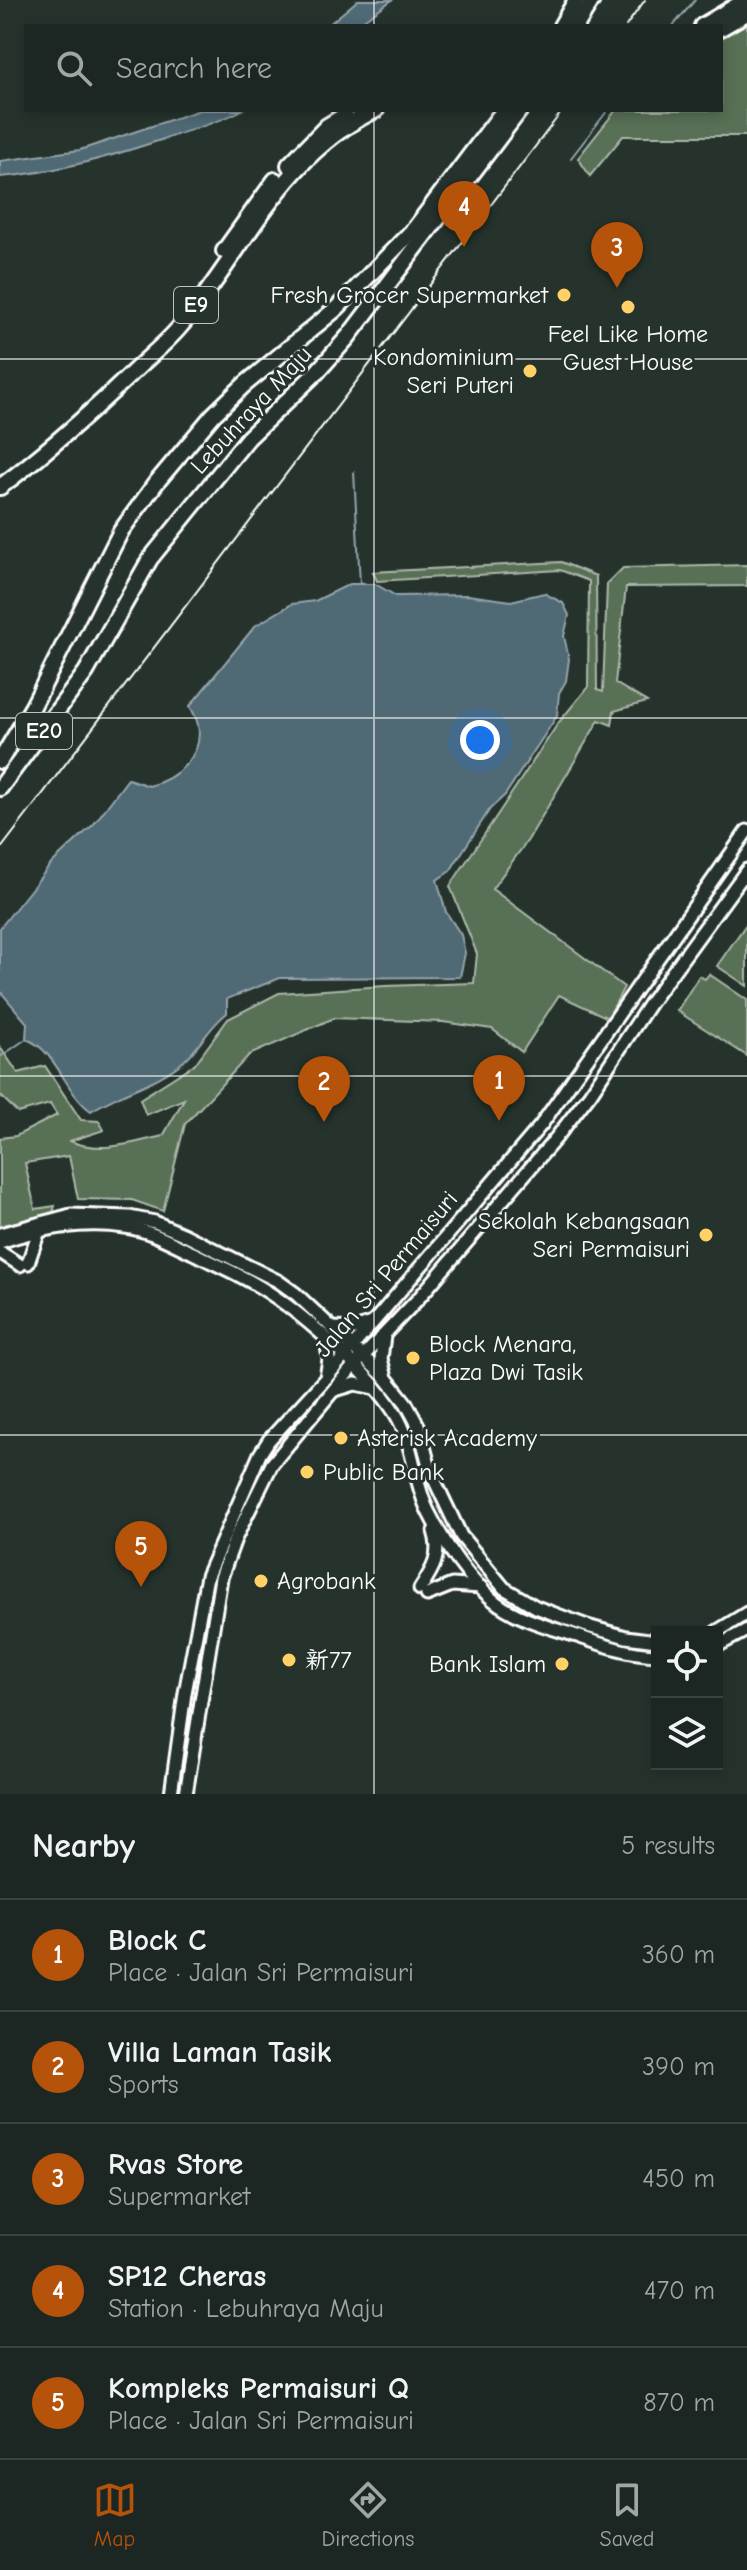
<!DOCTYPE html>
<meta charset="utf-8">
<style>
:root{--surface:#1c2622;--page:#252e2a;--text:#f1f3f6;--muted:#a0a5a5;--line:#3a4340;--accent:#b45309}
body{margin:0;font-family:"Comic Neue","LXGW WenKai TC",sans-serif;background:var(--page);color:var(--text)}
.controls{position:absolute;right:24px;bottom:24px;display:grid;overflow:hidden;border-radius:0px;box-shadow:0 4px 12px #0003}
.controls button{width:72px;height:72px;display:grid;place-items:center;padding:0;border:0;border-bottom:2px solid var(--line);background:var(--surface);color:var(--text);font:40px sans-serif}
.you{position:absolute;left:480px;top:740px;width:28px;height:28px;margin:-20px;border:6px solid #fff;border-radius:50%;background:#1a73e8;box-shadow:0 0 0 12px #1a73e833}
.badge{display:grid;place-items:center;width:52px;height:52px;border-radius:50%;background:var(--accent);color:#fff;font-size:26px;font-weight:700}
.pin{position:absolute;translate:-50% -66px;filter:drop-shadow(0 2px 4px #0008)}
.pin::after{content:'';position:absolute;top:42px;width:28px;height:24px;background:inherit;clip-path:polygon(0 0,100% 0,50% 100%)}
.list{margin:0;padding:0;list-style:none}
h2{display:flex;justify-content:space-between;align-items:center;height:104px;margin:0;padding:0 32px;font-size:34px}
h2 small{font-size:26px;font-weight:400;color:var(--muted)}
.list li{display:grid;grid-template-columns:52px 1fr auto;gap:24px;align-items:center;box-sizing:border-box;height:112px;padding:0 32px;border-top:2px solid var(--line)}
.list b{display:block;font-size:30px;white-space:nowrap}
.list p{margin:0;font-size:26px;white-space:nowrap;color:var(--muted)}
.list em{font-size:26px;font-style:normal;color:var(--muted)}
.icon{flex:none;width:44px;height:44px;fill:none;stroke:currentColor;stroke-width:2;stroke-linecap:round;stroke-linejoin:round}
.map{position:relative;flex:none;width:747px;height:1794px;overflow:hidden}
.search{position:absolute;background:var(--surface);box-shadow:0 4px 12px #0003;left:24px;right:24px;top:24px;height:88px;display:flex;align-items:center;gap:20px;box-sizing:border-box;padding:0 28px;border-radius:0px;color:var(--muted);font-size:30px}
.sheet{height:664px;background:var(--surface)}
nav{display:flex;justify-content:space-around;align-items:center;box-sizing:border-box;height:112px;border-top:2px solid var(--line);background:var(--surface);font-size:22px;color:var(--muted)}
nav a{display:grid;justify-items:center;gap:4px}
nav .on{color:var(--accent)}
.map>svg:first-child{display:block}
</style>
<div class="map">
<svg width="747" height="1794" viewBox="0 0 747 1794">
<rect width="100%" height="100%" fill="#26332d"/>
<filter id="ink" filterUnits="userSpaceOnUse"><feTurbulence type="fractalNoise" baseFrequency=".0125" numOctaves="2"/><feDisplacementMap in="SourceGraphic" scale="16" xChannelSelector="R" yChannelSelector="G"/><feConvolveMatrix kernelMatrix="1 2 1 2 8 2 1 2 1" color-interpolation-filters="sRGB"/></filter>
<g filter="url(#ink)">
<g fill="#597054" stroke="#acb8aa" stroke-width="2">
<polygon points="747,22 747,136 623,136 590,176 578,158 616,110 721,110 721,32"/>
<path d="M 561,562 L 596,576 L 597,690 L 603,692 L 607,584 L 623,568 L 747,565 L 747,586 L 626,587 L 615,683 L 647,702 L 614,711 L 612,725 L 599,720 L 528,840 L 492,889 L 624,987 L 608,1018 L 559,995 L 522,1052 L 492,1029 L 443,1022 L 334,1018 L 249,1055 L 185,1124 L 163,1211 L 132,1200 L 78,1199 L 69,1156 L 25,1163 L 35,1209 L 55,1206 L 53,1213 L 0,1229 L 0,1138 L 16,1136 L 57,1115 L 50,1104 L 18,1113 L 0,1095 L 0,1047 L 18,1073 L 45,1066 L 81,1120 L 99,1121 L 104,1130 L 70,1141 C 100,1154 132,1143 163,1136 L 184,1099 L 146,1115 L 140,1099 L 195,1064 L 228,1019 L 279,993 L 385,986 L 474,983 L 477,954 L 450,886 L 559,722 L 588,687 L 589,581 L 560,570 L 377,581 L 373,572 Z"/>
<polygon points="747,923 747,986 717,966"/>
<polygon points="709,974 747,1000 747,1056 677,1011 699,976 705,979"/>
</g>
<g fill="#4f6974" stroke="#95a5ac" stroke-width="2">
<polygon points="358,0 392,0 355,26 327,26"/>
<path d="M 200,110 L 242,110 C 221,122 196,128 173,136 C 116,155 60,172 0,177 L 0,161 L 80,150 Z"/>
<path d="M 350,584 L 375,584 L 396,596 L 468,595 L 511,601 L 544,593 L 563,603 L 569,615 L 564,636 L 569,659 L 566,681 L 559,693 L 557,716 L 505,795 L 490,809 L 450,871 L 437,880 L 446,912 L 461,935 L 465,953 L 460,977 L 280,978 L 227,999 L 227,1013 C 207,1029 201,1046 185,1060 C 159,1083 121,1092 91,1111 C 64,1092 57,1050 26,1039 L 27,1023 L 0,991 L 0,928 L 52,863 L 93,825 L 128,779 L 149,786 C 176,779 204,756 198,725 C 197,719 193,712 190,706 L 255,626 L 292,604 L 315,601 Z"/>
</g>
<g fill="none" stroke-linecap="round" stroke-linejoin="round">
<g stroke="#95a5ac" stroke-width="2">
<polyline points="673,26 695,0"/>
<polyline points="571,158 608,110"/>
<polyline points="354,472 360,584"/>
<polyline points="0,1057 26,1039"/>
</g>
<defs>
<g id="secondary">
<polyline points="0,1234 71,1215 129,1217 155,1222 183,1234 278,1281 296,1294 386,1378 406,1403 419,1427 431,1473 461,1536 504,1588 536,1607 587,1626 626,1637 657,1641"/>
<path d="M 0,1242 C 39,1228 84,1221 125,1227 C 150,1230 171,1243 193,1253 C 213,1263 234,1272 253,1283 C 296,1307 369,1372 395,1413 C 414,1443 413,1480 428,1511 C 444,1543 465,1575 492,1599 C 515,1619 552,1628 580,1637 C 606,1646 630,1654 657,1655"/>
<polyline points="0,1252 20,1265"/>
<polyline points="28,1263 39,1231"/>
<polyline points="332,1328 355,1329 372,1323"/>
<polyline points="384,1336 381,1359 386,1378"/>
<polyline points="326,1339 329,1359 326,1378"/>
<polyline points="335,1390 355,1384 376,1388"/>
<path d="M 420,1589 C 433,1569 442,1555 434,1531"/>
<polyline points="427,1595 452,1585 481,1587"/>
<polyline points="716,1632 747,1613"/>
<polyline points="717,1646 747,1630"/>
<polyline points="171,1794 185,1693 207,1576 260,1454 269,1440 326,1378 541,1125 747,831"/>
<polyline points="186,1794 221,1578 235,1539 272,1464 351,1369 418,1299 556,1138 590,1094 650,1003 747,870"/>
</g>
<g id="highway">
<polyline points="561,26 576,0"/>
<polyline points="576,26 592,0"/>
<polyline points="702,26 746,0"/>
<polyline points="721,28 747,13"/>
<polyline points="289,165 327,126 345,115"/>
<polyline points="224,251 275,180"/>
<path d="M 0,487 C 46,453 88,415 129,376 C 145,360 163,346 178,329 C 243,255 281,153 376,110"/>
<polyline points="0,761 33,706 121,531 156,483 213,415 244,385 337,308 415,228 504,110"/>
<polyline points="0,788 86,672 150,559 248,438 317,372 348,337 520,110"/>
</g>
</defs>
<use href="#secondary" stroke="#fff" stroke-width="17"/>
<use href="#highway" stroke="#fff" stroke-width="20"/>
<use href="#secondary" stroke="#26332d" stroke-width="11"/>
<use href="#highway" stroke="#26332d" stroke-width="14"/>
<g stroke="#fff" stroke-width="2">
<polyline points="626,26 645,0"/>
<polyline points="0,850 563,110"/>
</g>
</g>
</g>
<path fill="none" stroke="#fff" stroke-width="2" stroke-opacity="0.55" d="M 374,0 L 374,26M 374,110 L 374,1794M 0,359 L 747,359M 0,718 L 747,718M 0,1076 L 747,1076M 0,1435 L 747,1435"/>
<g fill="#ffd166" stroke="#26332d" stroke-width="3">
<circle cx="564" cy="295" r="8"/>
<circle cx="628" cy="307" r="8"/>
<circle cx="530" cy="371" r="8"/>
<circle cx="706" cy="1235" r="8"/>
<circle cx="413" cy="1358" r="8"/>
<circle cx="341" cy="1438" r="8"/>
<circle cx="307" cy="1472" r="8"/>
<circle cx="261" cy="1581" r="8"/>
<circle cx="289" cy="1660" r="8"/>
<circle cx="562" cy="1664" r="8"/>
</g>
<g text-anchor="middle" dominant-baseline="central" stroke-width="6" stroke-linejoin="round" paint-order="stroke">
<g fill="#26332d" stroke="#bec2c0" stroke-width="2">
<rect x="174" y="287" width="44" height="36" rx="6"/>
<rect x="16" y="713" width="56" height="36" rx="6"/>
</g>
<g font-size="22" font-weight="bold" fill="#fff">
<text x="196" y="305">E9</text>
<text x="44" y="731">E20</text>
</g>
<g font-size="24" fill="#fff" stroke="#26332d" text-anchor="start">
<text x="548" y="295" text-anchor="end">Fresh Grocer Supermarket</text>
<text x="628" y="334" text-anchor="middle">Feel Like Home<tspan x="628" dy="28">Guest House</tspan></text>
<text x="514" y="357" text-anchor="end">Kondominium<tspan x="514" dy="28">Seri Puteri</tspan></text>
<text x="690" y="1221" text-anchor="end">Sekolah Kebangsaan<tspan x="690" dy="28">Seri Permaisuri</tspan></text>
<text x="429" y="1344">Block Menara,<tspan x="429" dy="28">Plaza Dwi Tasik</tspan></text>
<text x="357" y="1438">Asterisk Academy</text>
<text x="323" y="1472">Public Bank</text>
<text x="277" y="1581">Agrobank</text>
<text x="305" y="1660">新77</text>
<text x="546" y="1664" text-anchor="end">Bank Islam</text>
</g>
<g font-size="24" fill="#fff" stroke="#26332d">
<text transform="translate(251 410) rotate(-47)">Lebuhraya Maju</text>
<text transform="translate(386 1274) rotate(-50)">Jalan Sri Permaisuri</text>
</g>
</g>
</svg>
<div class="controls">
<button><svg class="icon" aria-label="locate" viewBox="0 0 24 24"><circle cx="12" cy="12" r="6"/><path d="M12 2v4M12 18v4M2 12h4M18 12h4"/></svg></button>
<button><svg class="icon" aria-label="layers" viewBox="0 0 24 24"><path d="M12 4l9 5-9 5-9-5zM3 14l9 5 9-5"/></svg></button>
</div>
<div class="you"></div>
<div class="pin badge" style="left:499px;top:1121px">1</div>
<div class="pin badge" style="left:324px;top:1122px">2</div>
<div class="pin badge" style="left:617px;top:288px">3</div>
<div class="pin badge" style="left:464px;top:247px">4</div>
<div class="pin badge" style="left:141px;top:1587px">5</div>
<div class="search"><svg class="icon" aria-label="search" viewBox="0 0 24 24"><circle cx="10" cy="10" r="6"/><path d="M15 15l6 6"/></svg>Search here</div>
</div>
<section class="sheet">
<h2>Nearby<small>5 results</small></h2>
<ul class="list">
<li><span class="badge">1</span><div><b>Block C</b><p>Place · Jalan Sri Permaisuri</p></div><em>360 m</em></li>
<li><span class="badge">2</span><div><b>Villa Laman Tasik</b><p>Sports</p></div><em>390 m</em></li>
<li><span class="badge">3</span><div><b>Rvas Store</b><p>Supermarket</p></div><em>450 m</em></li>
<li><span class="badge">4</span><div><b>SP12 Cheras</b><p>Station · Lebuhraya Maju</p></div><em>470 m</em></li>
<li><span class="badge">5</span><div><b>Kompleks Permaisuri Q</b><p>Place · Jalan Sri Permaisuri</p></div><em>870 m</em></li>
</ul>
</section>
<nav>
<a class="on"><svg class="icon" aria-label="map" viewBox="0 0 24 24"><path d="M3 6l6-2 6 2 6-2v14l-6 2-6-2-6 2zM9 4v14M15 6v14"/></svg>Map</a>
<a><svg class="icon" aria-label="directions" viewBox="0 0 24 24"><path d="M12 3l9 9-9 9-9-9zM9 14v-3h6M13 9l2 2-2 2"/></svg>Directions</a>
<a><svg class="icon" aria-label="saved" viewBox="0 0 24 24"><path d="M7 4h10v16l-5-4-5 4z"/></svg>Saved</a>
</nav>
